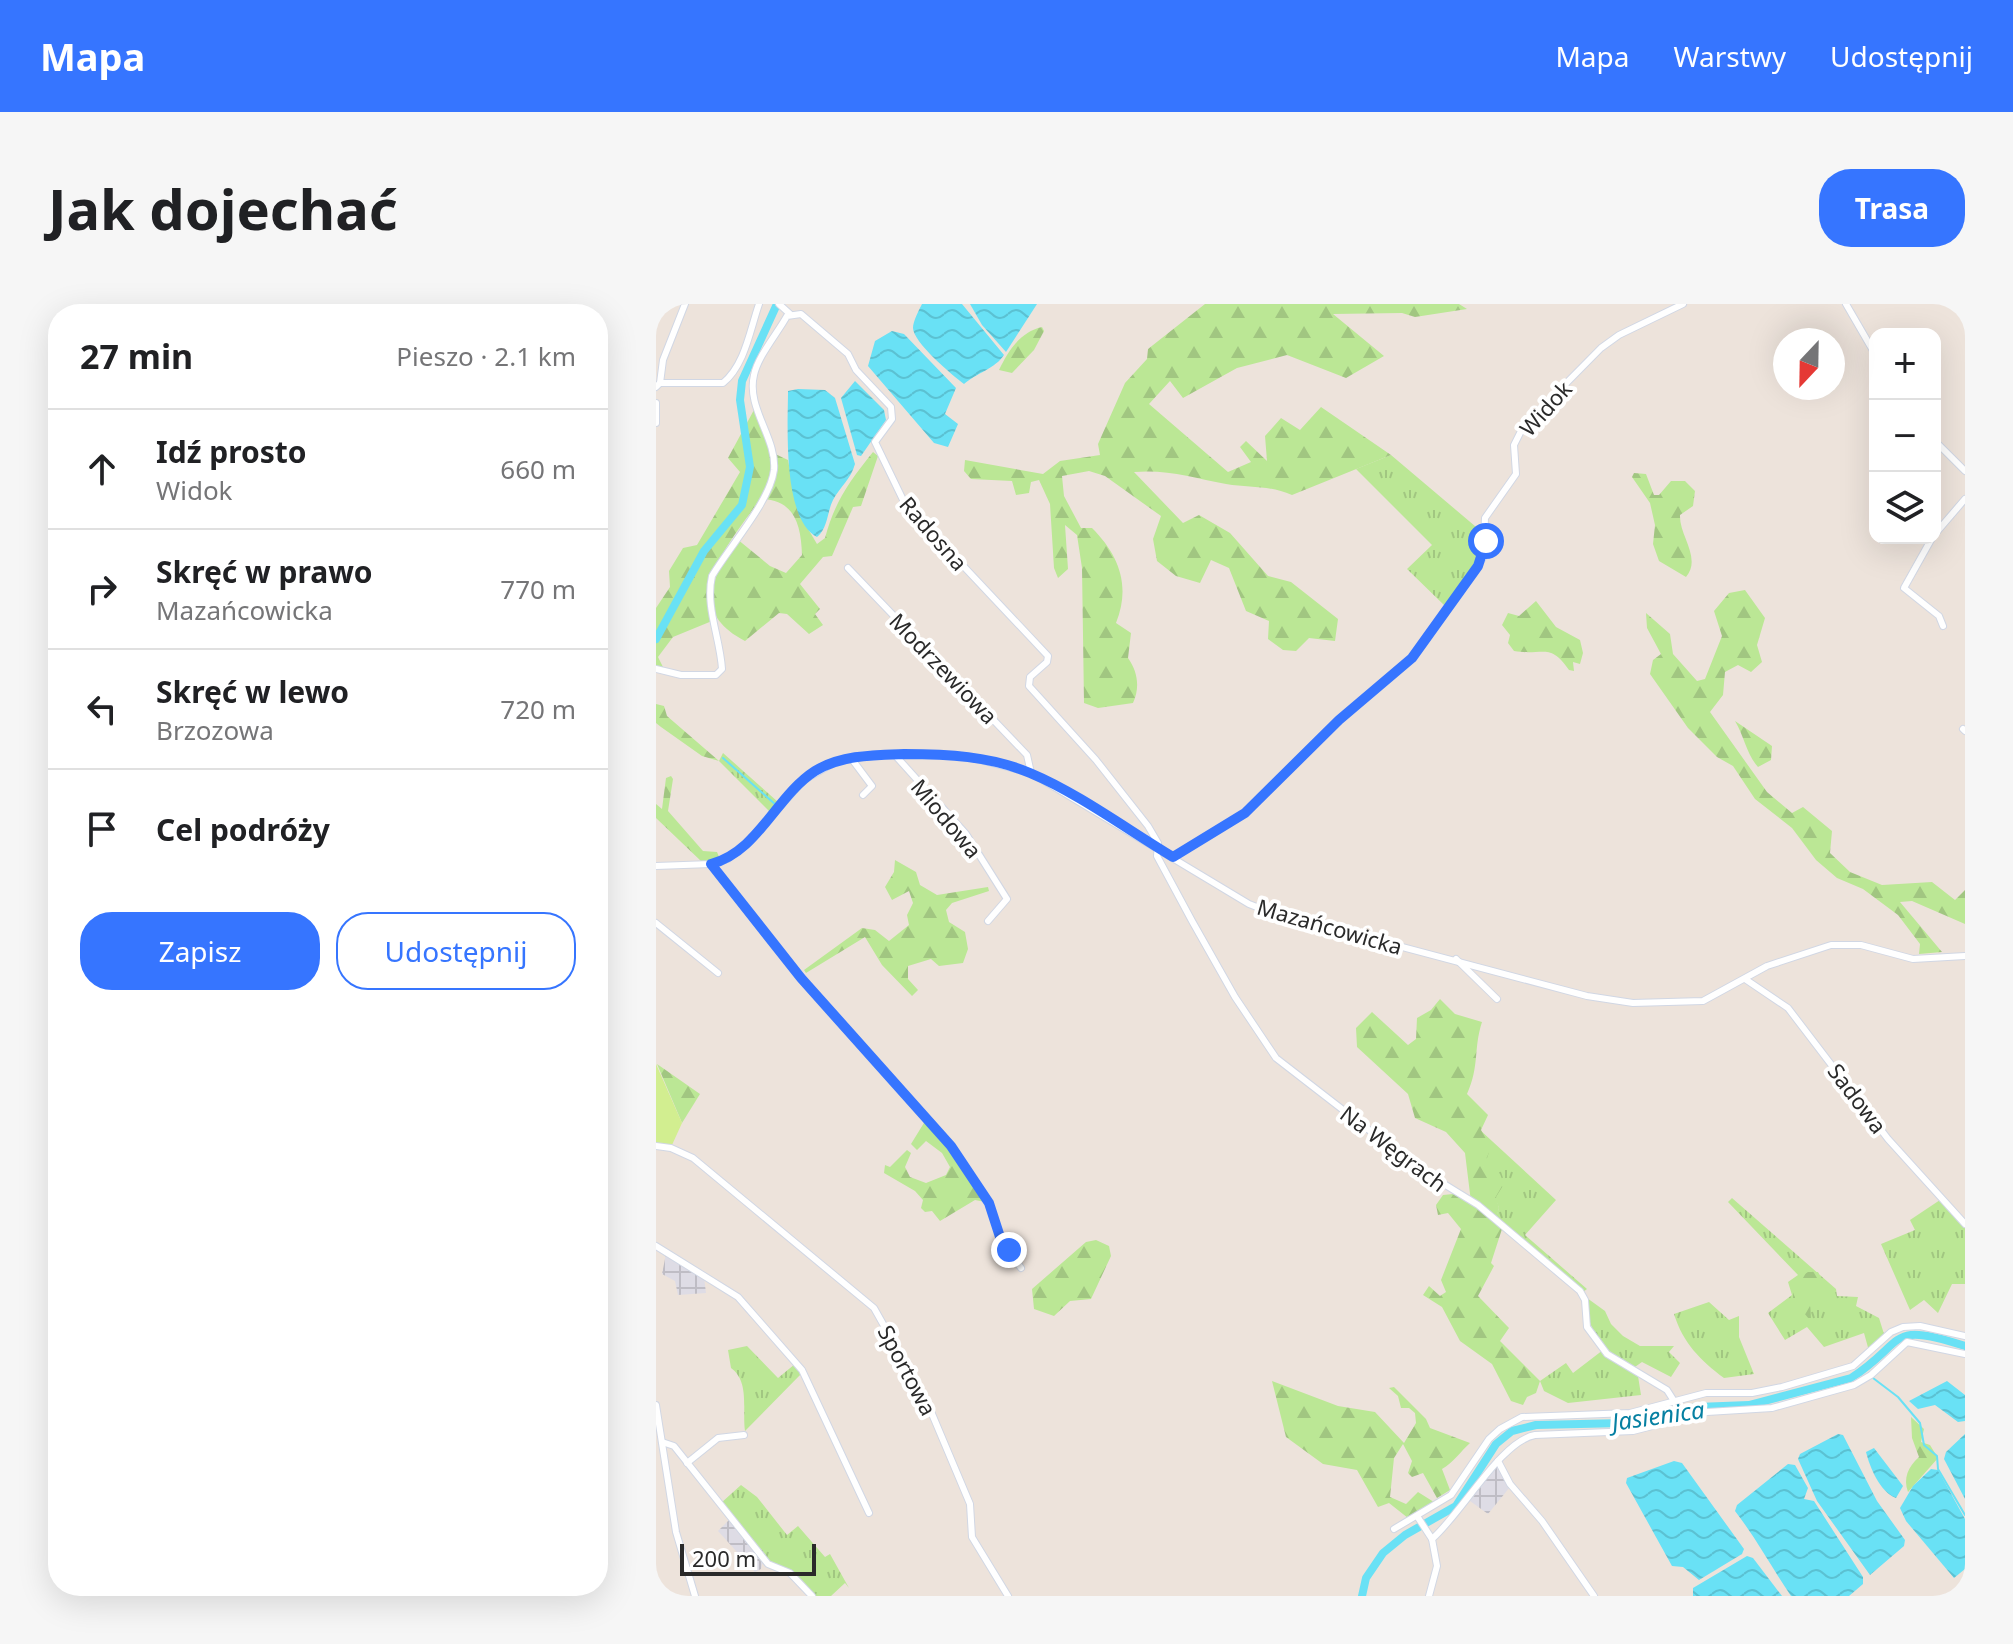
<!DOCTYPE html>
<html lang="pl">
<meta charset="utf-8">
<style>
:root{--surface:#fff;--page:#f6f6f6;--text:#202124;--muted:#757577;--line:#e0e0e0;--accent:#3675ff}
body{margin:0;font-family:"Noto Sans",sans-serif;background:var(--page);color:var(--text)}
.controls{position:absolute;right:24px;top:24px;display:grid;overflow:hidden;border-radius:16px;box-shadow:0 8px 32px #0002}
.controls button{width:72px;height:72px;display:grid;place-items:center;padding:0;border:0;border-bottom:2px solid var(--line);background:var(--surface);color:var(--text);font:40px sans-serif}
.compass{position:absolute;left:1117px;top:24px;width:72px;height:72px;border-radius:50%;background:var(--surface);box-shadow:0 8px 32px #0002;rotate:202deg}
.scale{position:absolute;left:24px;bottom:20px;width:136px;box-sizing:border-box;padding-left:8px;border:4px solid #2a2a2a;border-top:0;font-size:22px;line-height:28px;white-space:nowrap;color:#2a2a2a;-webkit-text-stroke:6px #fff;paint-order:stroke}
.stop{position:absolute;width:24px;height:24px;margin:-18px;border:6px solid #3675ff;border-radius:50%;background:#fff}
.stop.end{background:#3675ff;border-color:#fff;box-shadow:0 2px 8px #0008}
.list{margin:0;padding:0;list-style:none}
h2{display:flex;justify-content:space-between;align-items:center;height:104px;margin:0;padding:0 32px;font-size:34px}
h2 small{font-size:26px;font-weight:400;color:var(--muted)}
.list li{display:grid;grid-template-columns:52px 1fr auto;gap:24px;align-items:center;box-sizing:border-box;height:120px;padding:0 32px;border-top:2px solid var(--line)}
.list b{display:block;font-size:30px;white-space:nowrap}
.list p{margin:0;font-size:26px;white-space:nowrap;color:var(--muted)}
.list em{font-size:26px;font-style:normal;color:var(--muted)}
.actions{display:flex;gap:16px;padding:24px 32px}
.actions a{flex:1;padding:18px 0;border:2px solid var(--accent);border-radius:32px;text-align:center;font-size:28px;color:var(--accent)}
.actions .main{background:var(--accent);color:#fff}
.icon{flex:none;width:44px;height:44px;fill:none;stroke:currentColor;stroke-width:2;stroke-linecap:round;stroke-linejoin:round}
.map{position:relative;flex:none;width:1309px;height:1292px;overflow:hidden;border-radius:32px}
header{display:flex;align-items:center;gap:48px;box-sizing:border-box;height:112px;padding:0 40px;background:var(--accent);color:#fff}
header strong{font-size:38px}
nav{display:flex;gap:44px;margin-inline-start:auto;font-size:28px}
.intro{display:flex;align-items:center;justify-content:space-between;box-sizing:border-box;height:192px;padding:0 48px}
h1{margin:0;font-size:56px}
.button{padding:20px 36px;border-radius:32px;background:var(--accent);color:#fff;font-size:28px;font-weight:700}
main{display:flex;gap:48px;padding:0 48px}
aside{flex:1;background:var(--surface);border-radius:32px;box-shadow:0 8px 32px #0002}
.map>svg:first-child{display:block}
</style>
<header>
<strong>Mapa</strong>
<nav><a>Mapa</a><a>Warstwy</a><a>Udostępnij</a></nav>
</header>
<div class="intro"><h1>Jak dojechać</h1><a class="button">Trasa</a></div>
<main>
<aside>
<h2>27 min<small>Pieszo · 2.1 km</small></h2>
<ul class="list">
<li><svg class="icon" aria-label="ahead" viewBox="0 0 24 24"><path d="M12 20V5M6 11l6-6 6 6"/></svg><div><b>Idź prosto</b><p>Widok</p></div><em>660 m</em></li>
<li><svg class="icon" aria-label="right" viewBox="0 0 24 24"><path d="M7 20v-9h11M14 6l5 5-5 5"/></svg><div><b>Skręć w prawo</b><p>Mazańcowicka</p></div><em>770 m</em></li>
<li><svg class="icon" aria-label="left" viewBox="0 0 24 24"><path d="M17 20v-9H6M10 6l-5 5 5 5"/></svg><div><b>Skręć w lewo</b><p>Brzozowa</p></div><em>720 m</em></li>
<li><svg class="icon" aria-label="arrive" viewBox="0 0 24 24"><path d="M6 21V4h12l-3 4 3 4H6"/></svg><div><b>Cel podróży</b></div></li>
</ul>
<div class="actions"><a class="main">Zapisz</a><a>Udostępnij</a></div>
</aside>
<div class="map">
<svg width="1309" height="1292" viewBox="0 0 1309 1292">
<defs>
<pattern id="industrial-grid" width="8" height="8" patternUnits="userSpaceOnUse" patternTransform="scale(2)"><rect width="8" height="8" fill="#dedce5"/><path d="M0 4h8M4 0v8" fill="none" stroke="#bfbdc5"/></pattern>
<pattern id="grass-tufts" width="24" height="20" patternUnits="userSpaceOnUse" patternTransform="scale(2)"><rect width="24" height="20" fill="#bbe795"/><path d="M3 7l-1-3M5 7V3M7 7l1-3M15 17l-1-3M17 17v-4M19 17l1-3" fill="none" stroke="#a1c681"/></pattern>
<pattern id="forest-firs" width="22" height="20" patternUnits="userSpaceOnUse" patternTransform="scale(2)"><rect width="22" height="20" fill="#bbe795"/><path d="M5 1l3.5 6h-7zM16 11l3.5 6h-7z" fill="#a1c681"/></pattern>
<pattern id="water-waves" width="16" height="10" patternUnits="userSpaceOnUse" patternTransform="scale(2)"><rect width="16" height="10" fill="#69e1f5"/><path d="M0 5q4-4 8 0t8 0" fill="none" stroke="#5bc1d2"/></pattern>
</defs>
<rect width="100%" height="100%" fill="#ede3db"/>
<g fill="url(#industrial-grid)">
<polygon points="10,950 48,973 50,989 22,991 19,977 6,970"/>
<polygon points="840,1162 854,1183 832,1210 814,1197"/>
<polygon points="73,1216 107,1257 105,1265 99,1268 62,1227"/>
</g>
<g fill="url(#grass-tufts)">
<polygon points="735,151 826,228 826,248 789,302 751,265 776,241 700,165"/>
<polygon points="67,449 122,498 114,508 63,457"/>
<polygon points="824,826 900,896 869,931 931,985 927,988 839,916 843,904 827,862"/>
<polygon points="1076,894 1180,985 1181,992 1202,993 1200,1002 1223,1014 1228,1030 1213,1047 1208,1029 1168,1043 1151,1023 1129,1036 1112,1009 1136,991 1132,978 1142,971 1072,898"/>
<polygon points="1284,896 1309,922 1309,980 1296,980 1282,1009 1268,996 1254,1006 1225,940 1259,926 1254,916"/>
<path d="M 931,994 L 949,1007 L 955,1020 L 967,1032 L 984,1042 L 1018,1042 L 1013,1048 L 1024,1059 L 1015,1073 L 986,1058 L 976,1065 C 949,1045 930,1030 931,994 Z"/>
<path d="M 1053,998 L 1073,1016 L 1083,1012 L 1083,1033 L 1098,1070 L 1068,1074 C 1044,1056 1027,1039 1018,1010 Z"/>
<path d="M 91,1042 L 122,1074 L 139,1060 L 145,1070 L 89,1127 C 86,1105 94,1078 75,1064 L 72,1046 Z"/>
<polygon points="947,1046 954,1055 982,1072 985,1091 912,1099 888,1087 884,1077 910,1059 917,1069"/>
<polygon points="85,1181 101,1193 131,1231 142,1222 169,1253 174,1250 193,1284 189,1279 175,1292 159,1292 135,1267 112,1257 65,1199"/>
</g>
<g fill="url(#forest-firs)">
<path d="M 549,0 L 803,0 L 811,5 L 759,13 L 746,9 L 677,10 L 728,52 L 690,74 L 631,51 L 581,64 L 527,94 L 514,77 L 493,100 L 572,168 L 595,158 L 584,143 L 590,137 L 611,157 L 609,132 L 625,114 L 644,126 L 665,103 L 735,151 L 636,191 C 613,181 594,184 570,180 C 538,174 511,165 478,168 L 527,219 L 543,211 L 574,229 L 612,272 L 635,278 L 682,315 L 679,337 L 653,334 L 640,347 L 627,346 L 612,335 L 613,317 L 590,307 L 573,264 L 555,256 L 544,279 L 520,272 L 501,257 L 497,235 L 505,212 L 449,172 L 433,167 L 406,172 L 408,192 L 425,224 L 436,224 C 463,251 475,282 460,319 L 475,329 L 472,354 C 482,368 484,384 477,399 L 442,404 L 428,399 L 426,264 L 421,231 L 409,221 L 412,265 L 402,274 L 398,264 L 394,200 L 383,176 L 375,178 L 373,189 L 360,191 L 356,177 L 315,175 L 308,167 L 309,156 L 387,170 L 404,157 L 444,151 L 442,140 L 469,79 L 491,55 L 492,45 Z"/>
<path d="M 386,23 L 388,27 L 378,46 L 356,69 L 343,66 C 352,47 364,28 386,23 Z"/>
<path d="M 99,104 L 115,148 L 132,156 L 142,208 L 161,240 L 169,234 C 179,197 193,178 217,148 L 222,152 L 205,202 L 197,203 L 176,252 L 167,253 L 144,280 L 164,305 L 159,310 L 167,321 L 153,330 L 131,310 L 123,309 L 89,337 C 37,310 55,275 81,235 L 114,262 L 130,269 L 146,251 C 145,220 138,195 104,195 C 79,232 43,269 56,317 L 17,333 L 2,353 L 8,365 L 0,364 L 0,304 L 14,283 L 13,267 L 27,244 L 41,241 L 84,168 L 72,154 Z"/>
<path d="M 978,169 L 990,170 L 998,191 L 1003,191 L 1015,177 L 1029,177 L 1039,187 L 1037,202 L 1024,211 C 1023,232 1046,254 1030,273 L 1003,257 L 997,240 L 999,221 L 994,199 L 976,173 Z"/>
<polygon points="1089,286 1109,314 1101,341 1106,358 1095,368 1082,361 1069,368 1067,391 1054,408 1111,488 1136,509 1147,503 1176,527 1174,549 1194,568 1226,581 1276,578 1299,596 1309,586 1309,620 1256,597 1244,598 1286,648 1263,650 1264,640 1242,611 1207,585 1181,574 1160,556 1136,524 1099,495 1077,462 1061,453 1032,424 994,370 997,356 1005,350 991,324 990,309 1014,330 1017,350 1041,377 1049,375 1066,332 1058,307 1073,289"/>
<path d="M 880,297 L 900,323 L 924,336 L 927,349 L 924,360 L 917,358 L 918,367 L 913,366 C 894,338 887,352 858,347 L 852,339 L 854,331 L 846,321 L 852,309 L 863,312 Z"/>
<polygon points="0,400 8,402 11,412 63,457 46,452 5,423 0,419"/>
<path d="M 1079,417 L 1116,442 L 1115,456 L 1102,463 C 1091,451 1088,432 1079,417 Z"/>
<polygon points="15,472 17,475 12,507 47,547 61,548 64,555 46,558 0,514 0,500 6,505 10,474"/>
<polygon points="239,556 260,568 264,581 281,591 332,583 333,587 296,599 290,606 293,618 309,628 312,645 307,659 283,662 275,655 252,662 252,675 262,686 256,692 226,661 209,633 150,669 148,666 206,624 219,626 233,637 253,621 251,611 257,599 253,587 236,596 229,583 238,568"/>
<path d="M 784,695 L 799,710 L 826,718 C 817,746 824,761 811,790 L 832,811 L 825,826 L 835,844 L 827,862 L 844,870 L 848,880 L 840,893 L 843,904 L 839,919 L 846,925 L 835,959 L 838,962 L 822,992 L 853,1024 L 844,1037 L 884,1077 L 880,1089 L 871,1093 L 867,1101 L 855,1097 L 836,1060 L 804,1037 L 786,1003 L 767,991 L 773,982 L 784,992 L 790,988 L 785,976 L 805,925 L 792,909 L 782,911 L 780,901 L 787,891 L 797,890 L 815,898 L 809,849 L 790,828 L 759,814 L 752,790 L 701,743 L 700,724 L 716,708 L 752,741 L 760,735 L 761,714 L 775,706 Z"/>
<polygon points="1,760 44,790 26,819"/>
<polygon points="271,814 329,898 319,896 284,917 276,907 269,908 265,904 267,896 259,887 228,869 229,861 234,863 251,846 255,849 249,863 254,873 270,879 290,871 294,863 286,849 270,837 261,846 255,840"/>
<polygon points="440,936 453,942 455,952 435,995 414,997 398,1012 378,1005 376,985 430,938"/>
<path d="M 1152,968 L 1162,968 L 1167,979 L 1154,996 L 1155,1016 C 1147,1011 1135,989 1135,979 Z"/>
<path d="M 616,1077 L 682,1102 L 719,1108 L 748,1139 L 760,1119 L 759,1109 L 753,1104 L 745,1104 L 742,1092 L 733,1084 L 738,1083 L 770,1115 L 774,1124 L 814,1139 C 805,1147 797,1159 786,1165 L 794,1186 L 781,1194 L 767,1169 L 756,1173 L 752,1169 L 756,1157 L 747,1140 L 738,1154 L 734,1193 L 750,1200 L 762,1188 L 781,1200 L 752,1214 L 733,1199 L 722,1203 L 701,1166 L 667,1160 L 630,1133 Z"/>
<path d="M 1255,1113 L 1268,1125 L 1265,1138 L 1274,1141 L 1282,1154 L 1252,1188 C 1247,1174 1252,1163 1263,1153 L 1256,1134 Z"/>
</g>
<polygon fill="#d2ee90" points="0,760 26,819 16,841 0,840"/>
<g fill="url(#water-waves)">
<path d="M 266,0 L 306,0 L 348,51 C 340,64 319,70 308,80 C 296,71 257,38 257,24 C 257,17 263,6 266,0 Z"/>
<polygon points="314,0 381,0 350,48 326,21"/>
<polygon points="236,27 248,30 300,84 289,110 302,120 292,143 278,139 212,62 219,37"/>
<polygon points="199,77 228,106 230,116 205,152 201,151 185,94"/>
<path d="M 142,85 L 169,86 L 179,94 L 199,160 C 195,175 184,183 177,196 C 171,208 172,224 161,233 C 126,215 132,121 132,87 Z"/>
<polygon points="1291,1077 1309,1091 1309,1117 1302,1118 1279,1101 1262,1105 1253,1097"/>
<polygon points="1182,1130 1187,1131 1221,1197 1249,1236 1248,1242 1214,1271 1161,1197 1142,1155 1144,1150"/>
<polygon points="1309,1130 1309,1195 1288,1155 1290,1148"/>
<path d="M 1218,1144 L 1247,1182 L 1240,1194 C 1224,1188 1214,1164 1210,1148 Z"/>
<polygon points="1018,1157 1026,1159 1088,1245 1086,1250 1043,1276 1027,1263 1016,1262 970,1179 971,1174"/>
<path d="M 1132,1160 L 1139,1161 L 1152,1184 L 1148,1195 L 1158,1197 L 1207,1273 L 1207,1280 L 1193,1292 L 1135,1292 C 1116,1264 1100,1234 1079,1207 L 1081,1201 Z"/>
<polygon points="1275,1165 1282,1166 1309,1215 1309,1265 1298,1274 1250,1217 1244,1204 1257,1182"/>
<polygon points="1091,1252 1097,1254 1126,1292 1037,1292 1037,1284"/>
</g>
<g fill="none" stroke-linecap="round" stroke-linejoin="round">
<g stroke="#69e1f5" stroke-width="2">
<polyline points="67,454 120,501"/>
<polyline points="1217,1074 1242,1093 1264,1119 1268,1141 1281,1152 1282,1165 1309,1211"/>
</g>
<g stroke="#69e1f5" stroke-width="8">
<polyline points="0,335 48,247 86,201 94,163 84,96 86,77 121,0"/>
<path d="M 706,1292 L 710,1274 L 727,1249 L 749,1231 L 800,1202 L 840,1140 L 856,1127 L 880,1121 L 968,1119 L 1041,1103 L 1093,1101 L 1195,1074 C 1251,1038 1230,1016 1309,1042"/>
</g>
<defs>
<g id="minor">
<polyline points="123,0 134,10"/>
<polyline points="1190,0 1219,50"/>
<polyline points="4,79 7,56 29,0"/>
<path d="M 0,83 L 4,79 L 67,79 C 89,61 94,26 103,0"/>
<polyline points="0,99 0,119"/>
<polyline points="1279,137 1309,167"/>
<polyline points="1279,230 1309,195"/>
<polyline points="1276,234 1248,284 1283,312 1287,322"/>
<polyline points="192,264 371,451 375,469"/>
<path d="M 0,365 L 25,371 L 60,371 L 66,365 C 64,333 49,303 56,272 C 73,243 114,198 118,166 C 121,134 90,104 98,71 C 102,52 121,30 131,12 L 145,10 L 192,50 L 200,66 L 235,103 L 236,115 L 219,138 L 249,200 L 392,352 L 391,358 L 374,373 L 373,382 L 440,456 L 492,522 L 502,539 L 501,552 L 536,617 L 579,693 L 620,754 L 762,864 L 822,901 L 924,987 L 929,996 L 931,1023 L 951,1050 L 1011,1086 L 1018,1097"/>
<polyline points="1307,425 1309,427"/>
<polyline points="238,450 310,530 351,595 332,617"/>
<polyline points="195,454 216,482 207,491"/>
<polyline points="517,553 589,509 683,416 756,354 827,254 829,214 860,170 858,141 867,123 945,44 963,31 1027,0"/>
<polyline points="55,560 145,674 295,842 333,899 345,936 365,964"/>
<polyline points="0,562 55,560 72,555 88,542 148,476 181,457 221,450 309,452 375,469 593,600 611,607 931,692 977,699 1047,697 1111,662 1175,641 1205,641 1257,655 1309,652"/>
<polyline points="0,619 62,669"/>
<polyline points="800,655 841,695"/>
<polyline points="1089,675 1132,704 1232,835 1309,920"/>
<polyline points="0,842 15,844 37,854 218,1004 271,1098 314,1200 316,1233 352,1292"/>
<polyline points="0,942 82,993 146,1066 213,1209"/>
<polyline points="0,1101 20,1228 39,1292"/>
<polyline points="6,1138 18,1142 112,1260 134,1269 156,1292"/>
<polyline points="842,1157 854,1180 886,1217 938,1292"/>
<polyline points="31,1159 62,1134 88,1131"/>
<polyline points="761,1212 776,1235"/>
<polyline points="738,1225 795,1191 833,1135 844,1125 866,1113 974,1109 1050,1089 1096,1089 1126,1083 1197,1062 1235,1028 1247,1023 1264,1022 1309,1032"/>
<path d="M 773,1292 L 781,1262 L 776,1235 C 806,1209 845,1137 879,1131 L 977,1127 L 1051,1108 L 1116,1104 L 1198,1081 L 1215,1071 L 1251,1038 L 1309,1050"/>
</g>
</defs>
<use href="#minor" stroke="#d1d7e4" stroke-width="8"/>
<use href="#minor" stroke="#fff" stroke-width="6"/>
</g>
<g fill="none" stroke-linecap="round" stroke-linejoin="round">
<path stroke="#3675ff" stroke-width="10" d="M 353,946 L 345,936 L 333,899 L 295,842 L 145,674 L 55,560 C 102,548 120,492 159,467 C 185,451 218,451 248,450 C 291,450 334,452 374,469 C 422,489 472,526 517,553 L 589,509 L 683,416 L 756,354 L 822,262 L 830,237"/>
</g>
<g text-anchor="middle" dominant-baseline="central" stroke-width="8" stroke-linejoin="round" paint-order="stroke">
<g font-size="22" fill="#2a2a2a" stroke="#fff">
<text transform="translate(889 104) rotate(-48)">Widok</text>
<text transform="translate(278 229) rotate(49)">Radosna</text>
<text transform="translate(288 364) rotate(46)">Modrzewiowa</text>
<text transform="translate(291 514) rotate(50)">Miodowa</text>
<text transform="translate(674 622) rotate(16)">Mazańcowicka</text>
<text transform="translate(1202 794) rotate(53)">Sadowa</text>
<text transform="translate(738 844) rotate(37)">Na Węgrach</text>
<text transform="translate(252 1066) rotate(62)">Sportowa</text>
</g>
<g font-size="24" font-style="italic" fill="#0680a2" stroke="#fff">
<text transform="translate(1002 1111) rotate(-8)">Jasienica</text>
</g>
</g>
</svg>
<div class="controls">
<button>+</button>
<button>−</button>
<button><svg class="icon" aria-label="layers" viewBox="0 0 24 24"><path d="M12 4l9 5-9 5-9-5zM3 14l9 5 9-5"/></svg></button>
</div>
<svg class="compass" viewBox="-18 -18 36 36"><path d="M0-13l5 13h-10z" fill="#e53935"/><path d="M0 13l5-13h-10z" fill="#757577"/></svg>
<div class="scale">200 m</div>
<div class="stop" style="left:830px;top:237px"></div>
<div class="stop end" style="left:353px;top:946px"></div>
</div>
</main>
